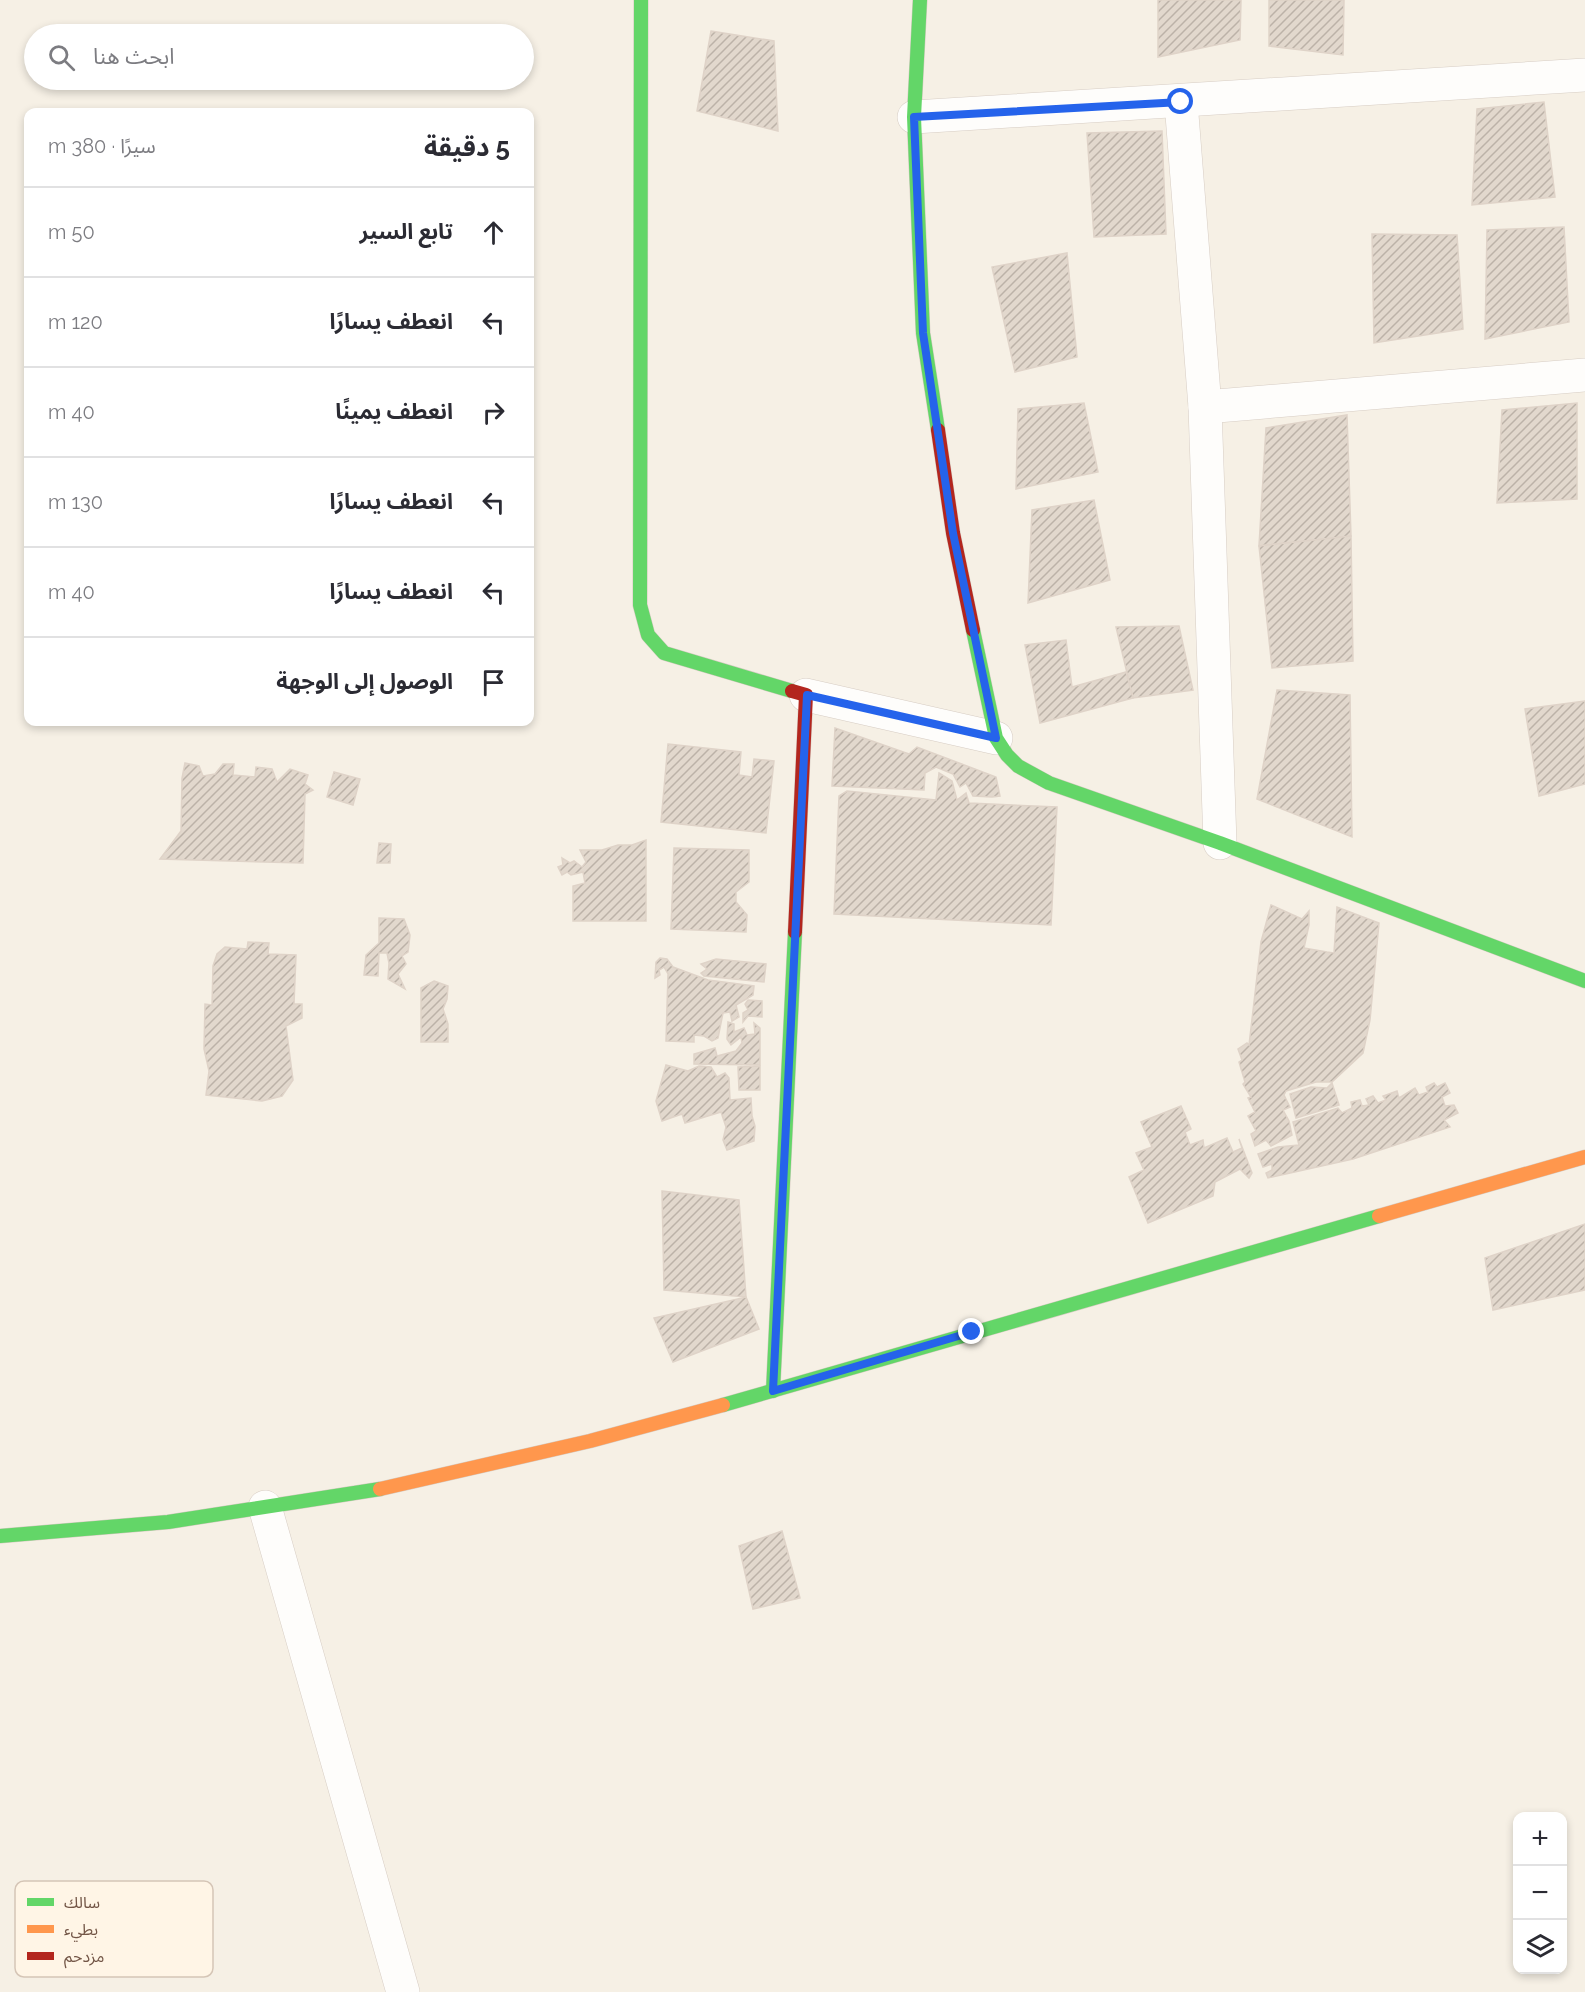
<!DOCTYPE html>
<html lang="ar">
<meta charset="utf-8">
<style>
:root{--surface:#fff;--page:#f7f7f7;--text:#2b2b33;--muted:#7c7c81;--line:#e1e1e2}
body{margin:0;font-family:Raleway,"Noto Sans Arabic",sans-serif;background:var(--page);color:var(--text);direction:rtl}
.controls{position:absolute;right:18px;bottom:18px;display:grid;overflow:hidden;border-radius:12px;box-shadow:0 3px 9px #0003}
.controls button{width:54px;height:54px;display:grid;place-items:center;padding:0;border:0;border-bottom:2px solid var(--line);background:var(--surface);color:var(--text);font:30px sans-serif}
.stop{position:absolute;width:18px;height:18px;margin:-14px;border:4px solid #2563eb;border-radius:50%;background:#fff}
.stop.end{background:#2563eb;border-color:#fff;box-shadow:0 2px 6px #0008}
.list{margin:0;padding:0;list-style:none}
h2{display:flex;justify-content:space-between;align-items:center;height:78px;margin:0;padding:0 24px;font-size:26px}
h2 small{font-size:20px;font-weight:400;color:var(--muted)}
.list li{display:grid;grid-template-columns:39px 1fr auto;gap:18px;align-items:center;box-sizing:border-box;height:90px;padding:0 24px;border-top:2px solid var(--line)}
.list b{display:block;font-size:22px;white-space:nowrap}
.list em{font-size:20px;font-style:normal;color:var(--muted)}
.icon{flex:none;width:33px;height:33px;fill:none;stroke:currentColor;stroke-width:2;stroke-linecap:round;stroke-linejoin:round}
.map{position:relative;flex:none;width:1585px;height:1992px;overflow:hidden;direction:ltr}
.search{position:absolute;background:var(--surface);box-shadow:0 3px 9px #0003;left:24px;top:24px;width:510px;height:66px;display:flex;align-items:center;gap:15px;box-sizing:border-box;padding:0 21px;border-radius:33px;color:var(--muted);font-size:22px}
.panel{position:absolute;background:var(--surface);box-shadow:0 3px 9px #0003;left:24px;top:108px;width:510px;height:618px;border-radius:12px;direction:rtl}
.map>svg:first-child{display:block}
</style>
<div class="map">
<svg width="1585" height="1992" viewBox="0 0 1585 1992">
<defs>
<pattern id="building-hatch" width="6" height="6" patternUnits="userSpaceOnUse" patternTransform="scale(1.5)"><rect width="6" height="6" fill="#e2d8cd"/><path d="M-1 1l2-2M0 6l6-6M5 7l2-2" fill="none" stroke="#bcb2a8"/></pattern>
</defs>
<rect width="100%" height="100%" fill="#f6f0e5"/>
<g fill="url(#building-hatch)" stroke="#dfd3c8" stroke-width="1.5">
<polygon points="1158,0 1241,0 1240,40 1158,57"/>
<polygon points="1269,0 1344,0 1343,55 1269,46"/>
<polygon points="711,31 774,41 778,131 697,111"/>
<polygon points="1544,102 1555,197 1472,205 1477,109"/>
<polygon points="1162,131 1166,234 1094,237 1087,133"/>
<polygon points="1564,227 1569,322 1485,339 1487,230"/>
<polygon points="1372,234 1457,235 1463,329 1374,343"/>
<polygon points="1067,253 1077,357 1015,372 992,267"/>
<polygon points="1084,403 1098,472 1016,489 1018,409"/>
<polygon points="1577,403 1577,499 1497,503 1502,410"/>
<polygon points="1347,415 1351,536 1259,546 1266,428"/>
<polygon points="1094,500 1110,580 1028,603 1032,510"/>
<polygon points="1351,536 1353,661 1272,668 1259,546"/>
<polygon points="1179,626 1193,690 1133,698 1116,627"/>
<polygon points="1066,640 1072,687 1126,672 1133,698 1040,723 1025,645"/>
<polygon points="1277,690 1350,695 1352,837 1257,799"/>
<polygon points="1585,701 1585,784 1539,796 1525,709"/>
<polygon points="835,728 909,754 917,747 996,777 1000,796 992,797 973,796 966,783 960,787 953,774 936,767 925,773 924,790 832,786"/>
<polygon points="668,744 741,752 739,775 752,777 754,759 774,761 766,833 661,822"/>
<polygon points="185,763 199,766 203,776 215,774 223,764 234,764 233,775 255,777 256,767 272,769 277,782 290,769 308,775 305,784 313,790 305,794 303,863 160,859 181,831 182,778"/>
<polygon points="334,772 360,779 353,805 327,797"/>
<polygon points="939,773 952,781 957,800 966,793 969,803 1057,807 1051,925 834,914 839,796 847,791 936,800"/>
<polygon points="646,840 646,921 573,921 573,886 585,883 583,872 571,875 567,872 562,875 558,867 563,865 562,858 570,863 574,861 582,867 586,862 580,850 602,850 618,845 632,845"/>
<polygon points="379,843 391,844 390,863 377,863"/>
<polygon points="674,848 749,850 749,882 736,892 736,902 747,915 746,932 671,929"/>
<polygon points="1271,905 1302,919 1309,911 1309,925 1304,948 1327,952 1334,953 1337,907 1379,923 1370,1020 1363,1053 1332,1082 1316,1082 1286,1091 1284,1095 1290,1107 1283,1110 1289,1121 1292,1135 1271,1146 1266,1140 1255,1146 1251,1134 1256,1131 1248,1116 1255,1112 1248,1098 1251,1097 1243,1084 1245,1082 1239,1062 1242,1060 1238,1049 1247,1043 1249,1045 1261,942"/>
<polygon points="379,918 404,919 410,935 408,952 402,956 406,964 398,974 405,989 388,979 389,963 387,953 379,953 378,976 364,975 366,955 379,943"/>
<polygon points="248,942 269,943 268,954 296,955 294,1004 302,1004 302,1018 286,1026 293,1080 282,1096 262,1101 206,1095 209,1071 204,1049 205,1004 212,1005 213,966 217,954 225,947 247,949"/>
<polygon points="660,958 667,959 673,967 708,980 754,986 753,995 736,1005 739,1017 732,1021 730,1012 723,1013 718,1038 712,1041 704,1036 694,1035 694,1042 666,1041 668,974 664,967 659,970 660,975 655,978 656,962"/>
<polygon points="716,959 766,964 764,982 704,976 701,973 707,969 701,964"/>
<polygon points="434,981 448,986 447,999 443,1009 448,1024 448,1042 421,1042 421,988"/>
<polygon points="748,1000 762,1001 762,1017 748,1016 743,1022 743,1013 748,1010 745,1004"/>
<polygon points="728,1022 734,1024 734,1032 744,1028 747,1035 755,1034 754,1023 760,1028 760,1065 694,1064 694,1054 715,1048 717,1056 736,1051 742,1043 741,1037 731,1045 727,1039"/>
<polygon points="666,1065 688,1071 699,1066 711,1067 717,1077 725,1073 729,1078 730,1100 751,1098 752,1116 755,1126 754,1141 727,1150 723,1140 726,1127 721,1112 685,1123 682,1114 662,1121 656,1101"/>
<polygon points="760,1066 760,1090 739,1090 738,1067"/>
<polygon points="1332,1083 1339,1105 1296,1118 1290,1094 1311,1087 1327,1088"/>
<polygon points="1434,1083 1437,1087 1445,1083 1450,1093 1442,1097 1445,1106 1454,1105 1458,1113 1444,1120 1450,1127 1353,1159 1268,1178 1266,1173 1272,1170 1272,1164 1263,1167 1258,1154 1278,1147 1299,1145 1293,1122 1338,1108 1342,1113 1352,1108 1351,1102 1360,1100 1362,1106 1369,1105 1366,1099 1373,1096 1378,1103 1386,1100 1383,1096 1397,1091 1399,1098 1415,1088 1419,1095 1428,1092 1426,1087"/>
<polygon points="1181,1106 1191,1129 1185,1132 1190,1145 1203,1140 1204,1148 1227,1138 1233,1152 1242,1148 1239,1139 1252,1173 1249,1178 1240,1169 1215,1182 1213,1196 1148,1223 1129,1177 1144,1170 1136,1153 1152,1147 1141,1122"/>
<polygon points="662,1191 739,1200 746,1297 664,1290"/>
<polygon points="1585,1224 1585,1290 1493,1310 1485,1258"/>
<polygon points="746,1297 759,1329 673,1362 654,1318"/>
<polygon points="782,1531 800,1598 753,1609 739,1546"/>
</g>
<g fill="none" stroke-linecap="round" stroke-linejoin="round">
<defs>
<g id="street">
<polyline points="1181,102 1205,407 1585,375"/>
<polyline points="914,117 1585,75"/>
<polyline points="1205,407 1220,843"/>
<polyline points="806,695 996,738"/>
<polyline points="265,1507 403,1992"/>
</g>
<g id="fast">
<polyline points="641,0 640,605 648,635 664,653 792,691"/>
<polyline points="920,0 914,117 923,333 938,430"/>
<polyline points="973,630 996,738 1007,755 1018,766 1049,783 1220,843 1585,981"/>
<polyline points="773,1391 795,932"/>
<polyline points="723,1405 1379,1216"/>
<polyline points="0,1536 168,1522 380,1489"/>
</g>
<g id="slow">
<polyline points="1379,1216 1585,1157"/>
<polyline points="380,1489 590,1441 723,1405"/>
</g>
<g id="jam">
<polyline points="938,430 953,533 973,630"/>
<polyline points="792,691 806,695 795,932"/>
</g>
</defs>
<use href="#street" stroke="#d7cdc4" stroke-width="34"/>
<use href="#fast" stroke="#d6cbc2" stroke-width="15"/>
<use href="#slow" stroke="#d6cbc2" stroke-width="15"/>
<use href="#jam" stroke="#d6cbc2" stroke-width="15"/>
<use href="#street" stroke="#fefdfb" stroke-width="33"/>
<use href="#fast" stroke="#63d668" stroke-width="14"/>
<use href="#slow" stroke="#ff974d" stroke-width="14"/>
<use href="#jam" stroke="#b3261e" stroke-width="14"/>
</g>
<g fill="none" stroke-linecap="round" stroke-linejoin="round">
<polyline stroke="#2563eb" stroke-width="8" points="972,1332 773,1391 807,695 996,738 953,533 923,333 914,117 1181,102"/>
</g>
<rect x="15" y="1881" width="198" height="96" rx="9" fill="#fff5e6" stroke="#d5c5b6" stroke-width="1.5"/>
<rect x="27" y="1898" width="27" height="8" fill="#63d668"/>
<rect x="27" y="1925" width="27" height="8" fill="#ff974d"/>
<rect x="27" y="1952" width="27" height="8" fill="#b3261e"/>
<g font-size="16" fill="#735647">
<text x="64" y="1908">سالك</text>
<text x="64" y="1935">بطيء</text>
<text x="64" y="1962">مزدحم</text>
</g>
</svg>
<div class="controls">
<button>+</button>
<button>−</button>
<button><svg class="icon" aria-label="layers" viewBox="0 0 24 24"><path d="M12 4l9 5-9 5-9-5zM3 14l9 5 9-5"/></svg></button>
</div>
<div class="stop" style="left:1181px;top:102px"></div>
<div class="stop end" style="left:972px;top:1332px"></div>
<div class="search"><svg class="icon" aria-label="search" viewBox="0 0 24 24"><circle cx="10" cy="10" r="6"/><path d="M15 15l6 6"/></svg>ابحث هنا</div>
<section class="panel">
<h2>5 دقيقة<small>سيرًا · 380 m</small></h2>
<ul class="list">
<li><svg class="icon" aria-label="ahead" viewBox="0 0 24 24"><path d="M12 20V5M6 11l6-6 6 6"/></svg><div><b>تابع السير</b></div><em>50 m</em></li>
<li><svg class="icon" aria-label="left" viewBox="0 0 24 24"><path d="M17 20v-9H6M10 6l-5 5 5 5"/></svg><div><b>انعطف يسارًا</b></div><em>120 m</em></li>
<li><svg class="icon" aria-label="right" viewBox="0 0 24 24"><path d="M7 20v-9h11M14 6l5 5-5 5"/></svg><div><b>انعطف يمينًا</b></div><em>40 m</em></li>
<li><svg class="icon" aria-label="left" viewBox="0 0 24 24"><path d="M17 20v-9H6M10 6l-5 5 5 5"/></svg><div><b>انعطف يسارًا</b></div><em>130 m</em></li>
<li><svg class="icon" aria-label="left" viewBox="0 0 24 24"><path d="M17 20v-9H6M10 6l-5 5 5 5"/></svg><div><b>انعطف يسارًا</b></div><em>40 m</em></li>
<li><svg class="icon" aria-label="arrive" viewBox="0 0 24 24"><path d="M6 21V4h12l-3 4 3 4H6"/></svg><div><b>الوصول إلى الوجهة</b></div></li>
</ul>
</section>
</div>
